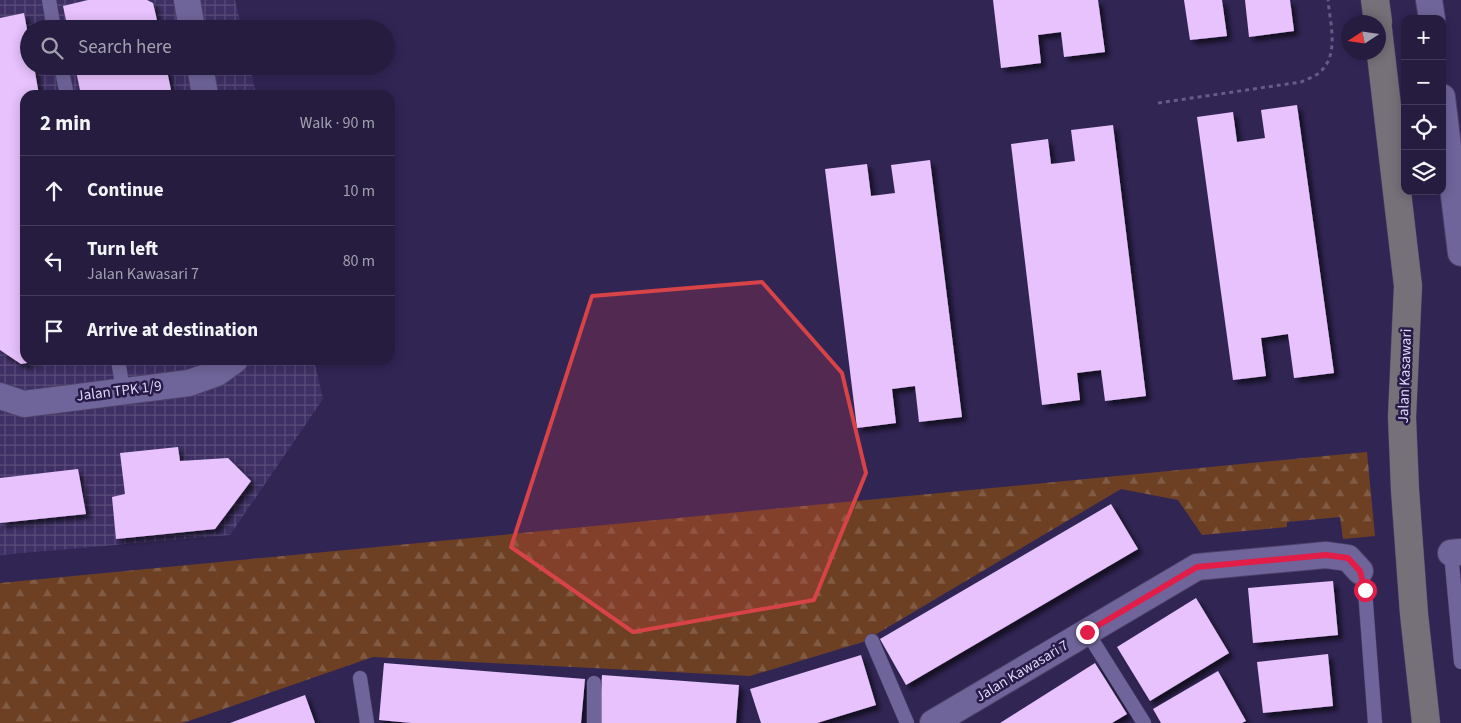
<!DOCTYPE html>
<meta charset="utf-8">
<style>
:root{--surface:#251c3f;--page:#31294a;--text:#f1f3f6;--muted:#a3a1b0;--line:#423a59}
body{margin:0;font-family:"Source Sans 3",sans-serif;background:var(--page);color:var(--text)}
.controls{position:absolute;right:15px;top:15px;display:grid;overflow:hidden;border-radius:10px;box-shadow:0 2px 12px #0003}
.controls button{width:45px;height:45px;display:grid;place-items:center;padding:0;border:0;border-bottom:1px solid var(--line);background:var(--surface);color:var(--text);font:25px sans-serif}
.compass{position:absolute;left:1341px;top:15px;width:45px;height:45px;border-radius:50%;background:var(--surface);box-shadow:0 2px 12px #0003;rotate:258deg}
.stop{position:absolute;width:15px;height:15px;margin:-11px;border:4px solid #e11d48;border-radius:50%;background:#fff}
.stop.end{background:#e11d48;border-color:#fff;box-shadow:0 1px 5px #0008}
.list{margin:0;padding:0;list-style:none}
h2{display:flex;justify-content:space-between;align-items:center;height:65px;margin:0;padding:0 20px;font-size:21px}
h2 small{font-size:16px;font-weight:400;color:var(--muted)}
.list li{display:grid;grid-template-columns:32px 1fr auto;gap:15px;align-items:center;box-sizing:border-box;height:70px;padding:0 20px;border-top:1px solid var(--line)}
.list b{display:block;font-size:19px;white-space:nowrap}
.list p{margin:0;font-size:16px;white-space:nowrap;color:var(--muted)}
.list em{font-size:16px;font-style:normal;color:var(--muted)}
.icon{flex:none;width:28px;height:28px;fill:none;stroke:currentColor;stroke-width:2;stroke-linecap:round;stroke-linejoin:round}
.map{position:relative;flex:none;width:1461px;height:723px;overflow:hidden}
.search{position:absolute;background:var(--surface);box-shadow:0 2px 12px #0003;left:20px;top:20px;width:375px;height:55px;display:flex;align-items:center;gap:12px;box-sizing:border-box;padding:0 18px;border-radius:28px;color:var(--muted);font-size:19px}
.panel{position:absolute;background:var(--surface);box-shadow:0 2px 12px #0003;left:20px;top:90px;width:375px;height:275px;border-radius:15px}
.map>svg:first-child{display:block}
</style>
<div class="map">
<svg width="1461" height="723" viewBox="0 0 1461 723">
<defs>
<pattern id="industrial-grid" width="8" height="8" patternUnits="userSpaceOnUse" patternTransform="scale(1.25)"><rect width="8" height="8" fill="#3e3064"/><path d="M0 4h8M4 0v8" fill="none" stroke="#594d7b"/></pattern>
<pattern id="forest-firs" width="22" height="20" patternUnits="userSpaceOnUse" patternTransform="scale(1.25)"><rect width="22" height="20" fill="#6d4023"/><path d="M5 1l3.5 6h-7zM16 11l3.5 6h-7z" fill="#815b44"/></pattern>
<filter id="shadow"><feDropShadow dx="4.5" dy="4.5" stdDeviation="2.5" flood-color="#0009"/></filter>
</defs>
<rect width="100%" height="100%" fill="#312554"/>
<polygon fill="url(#industrial-grid)" points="0,0 235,0 242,29 29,29 29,66 250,66 256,95 25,95 25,360 314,360 323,399 230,535 0,555"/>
<polygon fill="url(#forest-firs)" points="1367,452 1375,536 1343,539 1340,517 1287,522 1287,527 1202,535 1178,500 1121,489 863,642 750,676 373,657 183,723 0,723 0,583"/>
<g fill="#e7c2fd" filter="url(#shadow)">
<polygon points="88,0 147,0 153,3 159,29 68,29 63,6"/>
<polygon points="993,0 1098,0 1105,52 1064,57 1061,32 1038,35 1041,63 1001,68"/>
<polygon points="1184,0 1222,0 1227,36 1190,40"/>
<polygon points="1245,0 1290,0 1294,31 1249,37"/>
<polygon points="24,13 29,40 29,66 34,66 39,95 25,95 25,360 39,361 21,364 0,350 0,18"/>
<polygon points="75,66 166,66 172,95 81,95"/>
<polygon points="1297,105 1334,373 1294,378 1288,334 1261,338 1266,376 1233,380 1197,117 1233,112 1237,142 1265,138 1261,110"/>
<polygon points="1113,125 1146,396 1105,401 1101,370 1077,373 1080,400 1042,405 1011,144 1048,139 1051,164 1075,161 1071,130"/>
<polygon points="930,160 962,417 919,422 915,386 892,389 896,423 857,428 825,169 867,164 871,196 895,193 891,165"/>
<polygon points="178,447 180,461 228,458 251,481 215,529 116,539 112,497 125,494 120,453"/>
<polygon points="78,469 86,514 0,523 0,478"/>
<polygon points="1111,504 1138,549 906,685 880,639"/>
<polygon points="1333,581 1338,635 1253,643 1248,588"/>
<polygon points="1196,598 1229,653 1150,701 1117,647"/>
<polygon points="1328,654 1333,706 1263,713 1257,662"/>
<polygon points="861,655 876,705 817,723 761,723 750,689"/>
<polygon points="384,663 585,679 581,723 412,723 379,720"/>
<polygon points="1095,663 1127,714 1112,723 1000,723"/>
<polygon points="1218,671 1246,721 1242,723 1161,723 1153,709"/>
<polygon points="602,675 739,685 736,723 599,723"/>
<polygon points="305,695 315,723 230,723"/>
</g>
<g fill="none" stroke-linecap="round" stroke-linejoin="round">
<defs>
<g id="lane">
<polyline points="49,0 54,29"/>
<polyline points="61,66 67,95"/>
<polyline points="118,360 123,390"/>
<polyline points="1451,553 1461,662"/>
<polyline points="1360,571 1365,590 1375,723"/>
<polyline points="1087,632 1144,723"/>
<polyline points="872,641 907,723"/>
<polyline points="360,678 367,723"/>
<polyline points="594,723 594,683"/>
</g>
<g id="street">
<polyline points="187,0 192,29"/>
<polyline points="1429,0 1432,19"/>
<polyline points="200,66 205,95"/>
<polyline points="1442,97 1461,253"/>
<polyline points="0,396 24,404 189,383 217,373 235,360"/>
<polyline points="1451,553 1461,552"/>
<polyline points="933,723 1197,567 1326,555 1348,558 1360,571"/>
</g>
<g id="secondary">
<polyline points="1375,0 1378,22"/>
<polyline points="1378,29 1408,286 1402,417 1405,490 1414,614 1426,723"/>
</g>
</defs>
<use href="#lane" stroke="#4d416a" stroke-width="15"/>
<use href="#street" stroke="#4d416a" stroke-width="28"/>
<use href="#secondary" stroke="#4d416a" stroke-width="29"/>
<path stroke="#665c86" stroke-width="3" stroke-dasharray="4 4" stroke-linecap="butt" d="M 1158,103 L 1301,82 C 1307,79 1314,77 1319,73 C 1340,55 1330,24 1328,0"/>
<use href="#lane" stroke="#70659a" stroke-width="14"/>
<use href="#street" stroke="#70659a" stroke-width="26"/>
<use href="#secondary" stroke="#767079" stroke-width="28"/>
</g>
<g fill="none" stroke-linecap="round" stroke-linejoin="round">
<polyline stroke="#e11d48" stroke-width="6" points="1087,632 1197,567 1326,555 1348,558 1360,571 1365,590"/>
</g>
<path fill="#d74347" fill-opacity="0.2" stroke="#d74347" stroke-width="4" stroke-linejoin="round" d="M 762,282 L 842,373 L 866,473 L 814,600 L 633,632 L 511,547 L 592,296 Z"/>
<g text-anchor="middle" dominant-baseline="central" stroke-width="5" stroke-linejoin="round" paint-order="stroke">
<g font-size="15" fill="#ded9f7" stroke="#271a48">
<text transform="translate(1405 376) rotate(-88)">Jalan Kasawari</text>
<text transform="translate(119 391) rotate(-7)">Jalan TPK 1/9</text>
<text transform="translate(1022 671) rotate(-31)">Jalan Kawasari 7</text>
</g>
</g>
</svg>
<div class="controls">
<button>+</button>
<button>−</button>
<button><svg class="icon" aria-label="locate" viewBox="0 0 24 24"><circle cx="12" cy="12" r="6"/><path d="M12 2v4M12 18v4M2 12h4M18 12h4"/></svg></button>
<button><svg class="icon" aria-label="layers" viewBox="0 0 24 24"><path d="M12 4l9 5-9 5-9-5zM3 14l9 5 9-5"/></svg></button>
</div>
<svg class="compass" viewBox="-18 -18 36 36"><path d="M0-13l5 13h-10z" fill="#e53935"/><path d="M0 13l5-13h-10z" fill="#a3a1b0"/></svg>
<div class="stop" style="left:1365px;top:590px"></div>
<div class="stop end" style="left:1087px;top:632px"></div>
<div class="search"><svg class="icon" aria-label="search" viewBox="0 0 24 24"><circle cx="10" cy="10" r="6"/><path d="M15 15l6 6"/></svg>Search here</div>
<section class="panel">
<h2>2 min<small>Walk · 90 m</small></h2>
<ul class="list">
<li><svg class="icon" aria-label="ahead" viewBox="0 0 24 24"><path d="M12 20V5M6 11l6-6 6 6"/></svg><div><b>Continue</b></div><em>10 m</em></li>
<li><svg class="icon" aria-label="left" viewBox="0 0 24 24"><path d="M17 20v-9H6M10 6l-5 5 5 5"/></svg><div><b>Turn left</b><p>Jalan Kawasari 7</p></div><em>80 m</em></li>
<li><svg class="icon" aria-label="arrive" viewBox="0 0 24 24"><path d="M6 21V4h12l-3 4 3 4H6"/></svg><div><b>Arrive at destination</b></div></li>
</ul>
</section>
</div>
